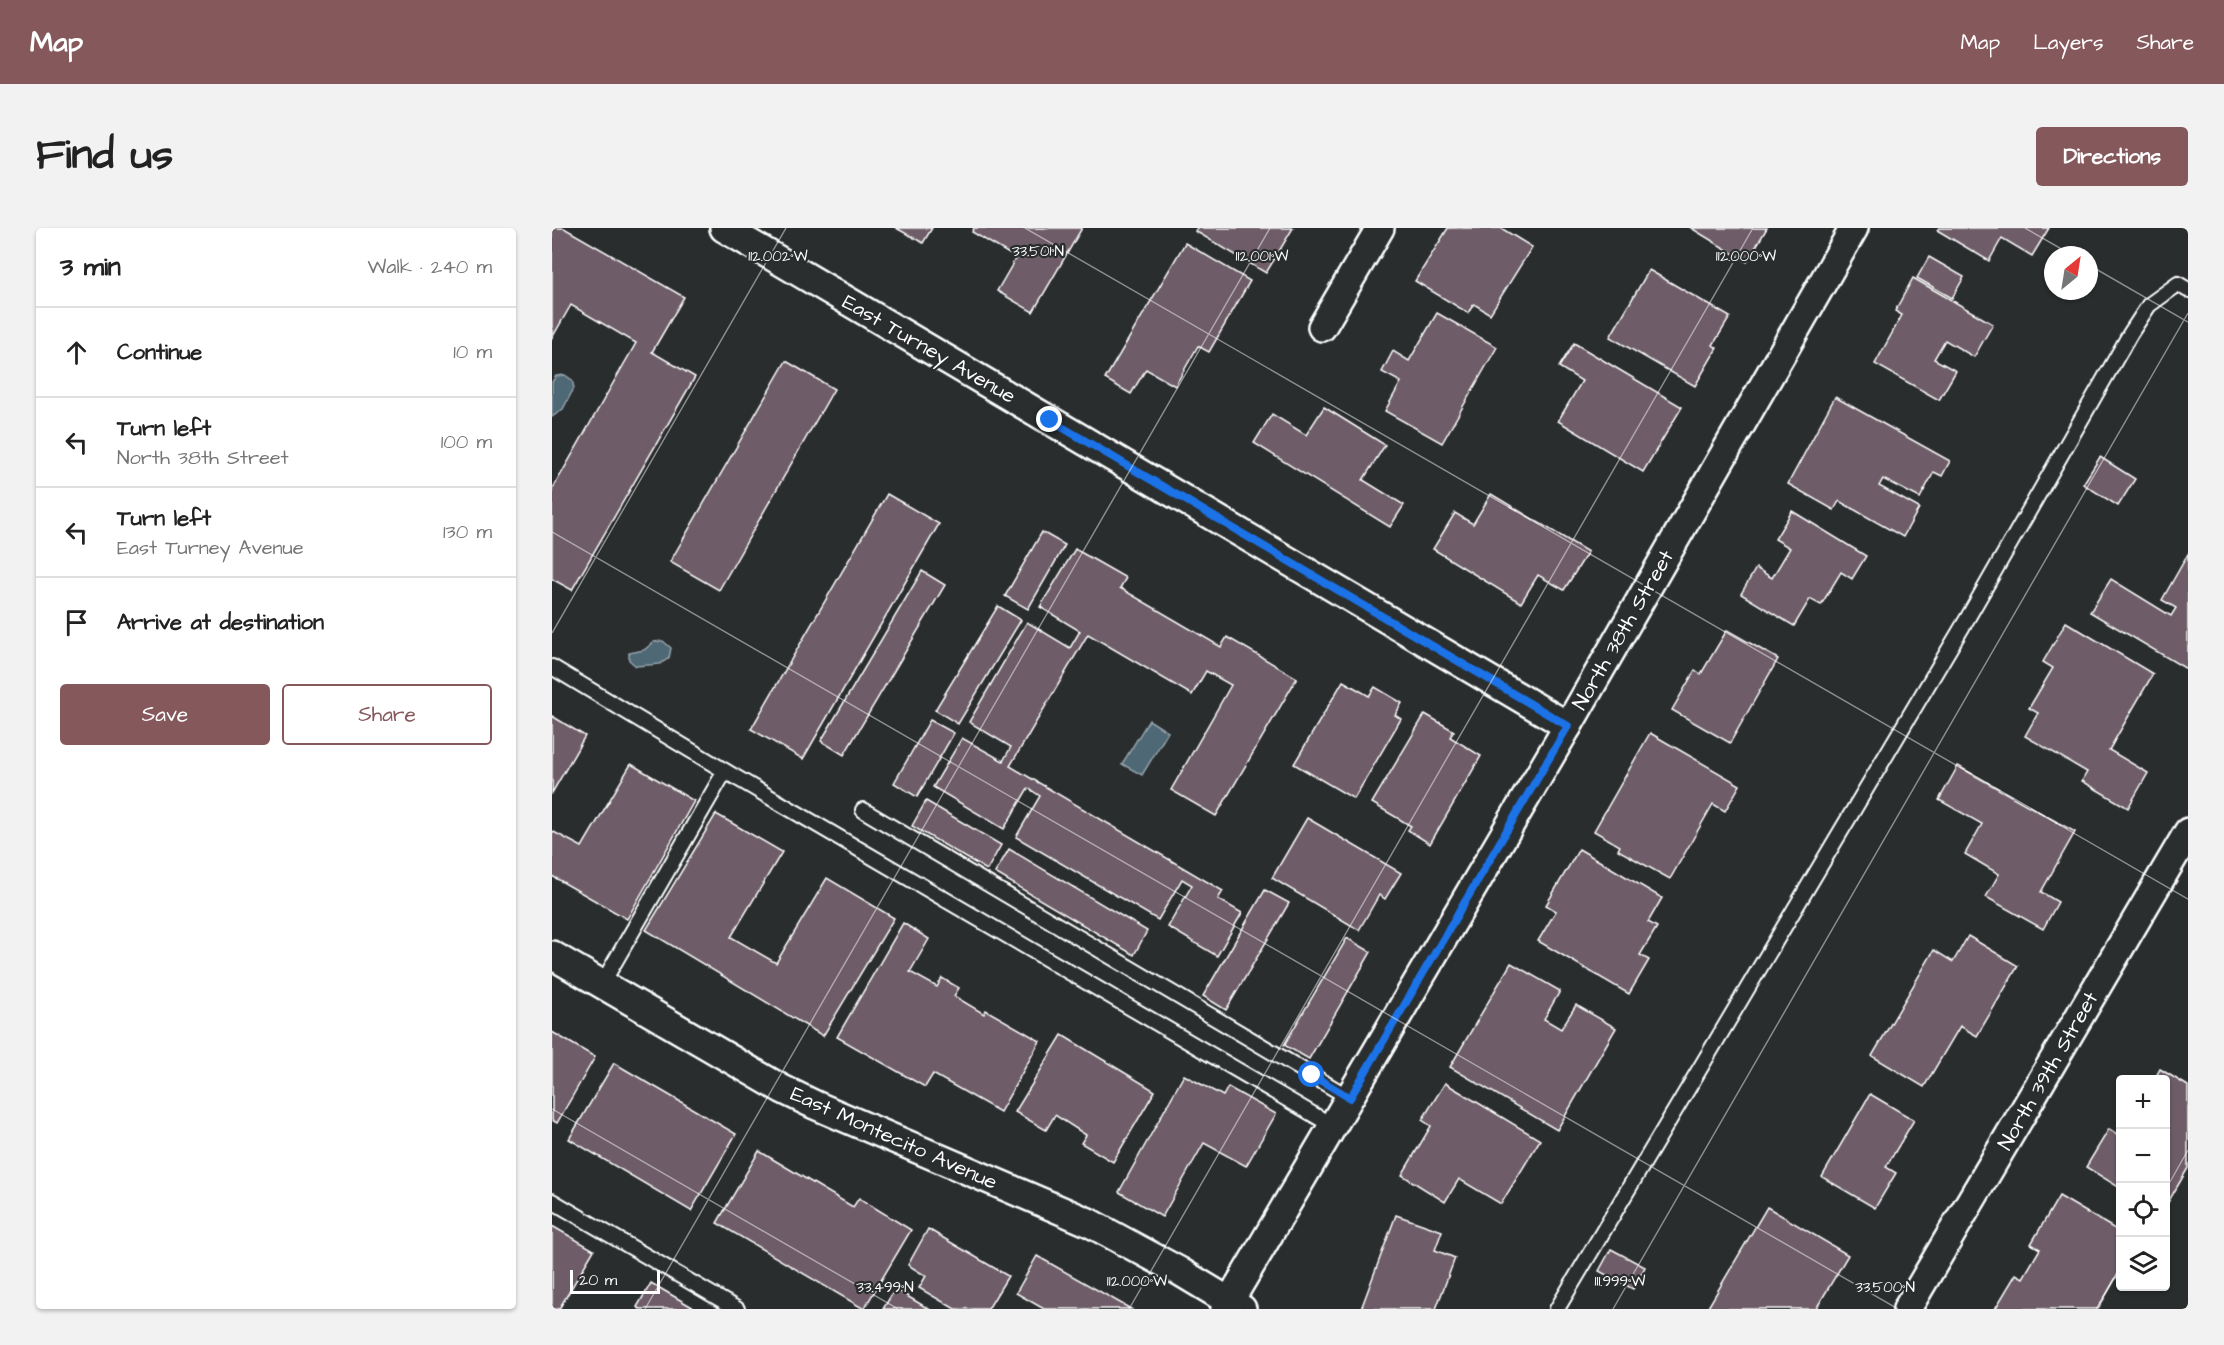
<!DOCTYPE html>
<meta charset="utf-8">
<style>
:root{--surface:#fff;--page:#f2f2f2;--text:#222;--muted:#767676;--line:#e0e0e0;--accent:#85585c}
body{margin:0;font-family:"Architects Daughter",sans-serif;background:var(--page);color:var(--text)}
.controls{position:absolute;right:18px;bottom:18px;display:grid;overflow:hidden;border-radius:6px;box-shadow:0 2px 4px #0004}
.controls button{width:54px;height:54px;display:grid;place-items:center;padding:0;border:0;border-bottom:2px solid var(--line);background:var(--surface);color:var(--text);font:30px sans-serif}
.compass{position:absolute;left:1492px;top:18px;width:54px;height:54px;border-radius:50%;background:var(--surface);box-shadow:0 2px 4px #0004;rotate:30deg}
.scale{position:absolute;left:18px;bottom:15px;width:90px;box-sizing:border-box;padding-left:6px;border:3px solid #fff;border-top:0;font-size:16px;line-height:21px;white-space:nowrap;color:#fff;-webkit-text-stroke:4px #2a2d2e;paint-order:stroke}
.stop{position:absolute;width:18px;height:18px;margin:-14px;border:4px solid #1a73e8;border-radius:50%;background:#fff}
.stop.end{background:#1a73e8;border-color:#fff;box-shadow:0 2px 6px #0008}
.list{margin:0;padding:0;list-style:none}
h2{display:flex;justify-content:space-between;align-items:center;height:78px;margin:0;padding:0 24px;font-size:26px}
h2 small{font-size:20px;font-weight:400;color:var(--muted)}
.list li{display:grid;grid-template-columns:39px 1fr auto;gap:18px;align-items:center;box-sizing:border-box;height:90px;padding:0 24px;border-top:2px solid var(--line)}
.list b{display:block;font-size:22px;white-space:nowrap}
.list p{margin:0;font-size:20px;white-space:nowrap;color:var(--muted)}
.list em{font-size:20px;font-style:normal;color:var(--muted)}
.actions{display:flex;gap:12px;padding:18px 24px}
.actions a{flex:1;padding:14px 0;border:2px solid var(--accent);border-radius:6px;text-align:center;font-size:21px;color:var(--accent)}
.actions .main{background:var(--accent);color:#fff}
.icon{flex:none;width:33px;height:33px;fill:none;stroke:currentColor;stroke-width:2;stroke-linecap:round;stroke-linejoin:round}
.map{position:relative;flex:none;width:1636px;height:1081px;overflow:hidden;border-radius:6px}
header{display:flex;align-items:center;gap:36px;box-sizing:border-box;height:84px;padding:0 30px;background:var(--accent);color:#fff}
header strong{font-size:28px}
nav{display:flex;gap:33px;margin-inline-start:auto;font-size:21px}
.intro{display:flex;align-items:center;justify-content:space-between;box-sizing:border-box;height:144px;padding:0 36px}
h1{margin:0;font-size:42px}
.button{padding:15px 27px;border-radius:6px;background:var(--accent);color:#fff;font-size:21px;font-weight:700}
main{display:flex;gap:36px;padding:0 36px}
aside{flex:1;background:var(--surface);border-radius:6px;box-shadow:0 2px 4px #0004}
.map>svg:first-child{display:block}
</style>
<header>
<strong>Map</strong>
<nav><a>Map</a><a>Layers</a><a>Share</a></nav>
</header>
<div class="intro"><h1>Find us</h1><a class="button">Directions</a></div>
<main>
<aside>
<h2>3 min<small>Walk · 240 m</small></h2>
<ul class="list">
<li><svg class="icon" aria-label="ahead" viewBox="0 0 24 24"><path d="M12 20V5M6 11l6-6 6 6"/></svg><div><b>Continue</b></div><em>10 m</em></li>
<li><svg class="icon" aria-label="left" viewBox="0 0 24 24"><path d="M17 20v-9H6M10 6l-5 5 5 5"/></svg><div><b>Turn left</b><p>North 38th Street</p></div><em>100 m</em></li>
<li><svg class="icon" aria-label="left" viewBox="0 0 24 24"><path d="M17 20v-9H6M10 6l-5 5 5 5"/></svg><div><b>Turn left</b><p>East Turney Avenue</p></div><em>130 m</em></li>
<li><svg class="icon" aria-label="arrive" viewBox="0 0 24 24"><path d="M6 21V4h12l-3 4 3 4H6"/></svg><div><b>Arrive at destination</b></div></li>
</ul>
<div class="actions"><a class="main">Save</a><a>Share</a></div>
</aside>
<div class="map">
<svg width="1636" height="1081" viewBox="0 0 1636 1081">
<rect width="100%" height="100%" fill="#2a2d2e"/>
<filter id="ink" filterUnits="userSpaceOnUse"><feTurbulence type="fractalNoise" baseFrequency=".0167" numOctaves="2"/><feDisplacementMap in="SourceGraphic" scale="12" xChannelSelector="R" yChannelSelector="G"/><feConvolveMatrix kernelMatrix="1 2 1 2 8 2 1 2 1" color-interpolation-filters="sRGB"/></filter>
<g filter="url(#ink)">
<g fill="#4f6774" stroke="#95a4ac" stroke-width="1.5">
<polygon points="13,147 20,152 22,160 11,181 0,189 0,154 4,148"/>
<polygon points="111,413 119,420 117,430 108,436 84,438 77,432 77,425 92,422 102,414"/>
<polygon points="597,492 616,504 590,547 570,536"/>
</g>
<g fill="#6e5d67" stroke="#fff" stroke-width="1.5">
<polygon points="0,0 12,0 132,69 100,124 143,149 20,362 0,351 0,262 84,115 19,77 0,110"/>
<polygon points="344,0 380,0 371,15"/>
<polygon points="422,0 530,0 481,84 445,63 464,30 420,4"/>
<polygon points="645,0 741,0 714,45 643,3"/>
<polygon points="896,0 949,0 980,19 938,86 922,76 916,85 863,53"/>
<polygon points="1139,0 1215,0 1195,34"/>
<polygon points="1387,0 1497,0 1480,28 1450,10 1437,33 1385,2"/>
<polygon points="633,15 698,53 657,124 646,118 623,158 594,141 579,166 553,151"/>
<polygon points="1377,29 1412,49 1400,70 1365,50"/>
<polygon points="1097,42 1178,89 1161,117 1165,120 1143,158 1058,109"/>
<polygon points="1361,50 1441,96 1422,129 1393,112 1382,131 1404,143 1387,172 1323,136 1350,87 1343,83"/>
<polygon points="885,85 945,119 890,215 833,183 849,154 830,144 841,123 857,133"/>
<polygon points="1022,115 1130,179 1091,244 1006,193 1030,153 1007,139"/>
<polygon points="234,133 282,161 167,362 118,334"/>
<polygon points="1283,169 1398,233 1390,248 1382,244 1368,270 1331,251 1327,258 1367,280 1351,309 1287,273 1282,282 1236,256"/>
<polygon points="772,179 833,217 811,252 852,277 838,299 702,215 720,186 754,207"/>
<polygon points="1548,229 1583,251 1566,278 1531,256"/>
<polygon points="335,266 387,296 251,531 199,501"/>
<polygon points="939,266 1036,324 1012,362 986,347 969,375 881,321 903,285 921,296"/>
<polygon points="1240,283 1314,328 1300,351 1289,344 1269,377 1258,371 1242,398 1189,366 1204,340 1220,350 1238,320 1223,311"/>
<polygon points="490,304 513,317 476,381 453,368"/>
<polygon points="523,321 574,350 568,360 669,419 675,409 745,450 664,588 619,562 679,457 654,443 640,467 536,406 458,538 671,663 666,671 690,685 665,728 616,699 640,657 630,651 606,692 464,609 488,568 476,560 452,601 381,559 410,510 451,533 459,519 417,494 475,394 518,420 528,403 488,379"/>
<polygon points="1636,326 1636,442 1538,384 1559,351 1619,388 1624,380 1610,372"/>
<polygon points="370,343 393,357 292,527 269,513"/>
<polygon points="446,378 469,392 406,496 383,482"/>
<polygon points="1514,394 1601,446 1557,522 1596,545 1576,580 1530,553 1535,544 1473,508 1486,485 1477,480 1501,440 1491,434"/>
<polygon points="1175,402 1226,431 1178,515 1120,482 1143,442 1149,446"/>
<polygon points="791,453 817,468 823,459 850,475 843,487 849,491 802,571 742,536"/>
<polygon points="873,486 902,503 898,509 929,528 878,616 856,602 859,598 820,575"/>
<polygon points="0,488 33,508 0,565"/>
<polygon points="378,492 402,505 365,569 342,555"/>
<polygon points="1098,505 1188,557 1173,583 1161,576 1118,651 1066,622 1068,618 1042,603"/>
<polygon points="79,536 142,573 75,691 0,648 0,603 30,619"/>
<polygon points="1406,538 1523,604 1489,664 1506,674 1491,701 1434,669 1447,646 1413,626 1430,596 1387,572"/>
<polygon points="374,573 449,617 435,642 360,598"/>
<polygon points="164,586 230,624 179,709 224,735 275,650 342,690 271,808 94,702"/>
<polygon points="755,590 849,645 833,671 827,667 807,702 720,650"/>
<polygon points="457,621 595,703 582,727 443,645"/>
<polygon points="1027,621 1110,670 1096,694 1105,699 1088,727 1097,732 1077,766 986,713 1004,683 994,677"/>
<polygon points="713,662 737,675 674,782 651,768"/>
<polygon points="351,695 377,711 358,744 385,759 390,750 407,760 402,768 432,786 434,782 488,813 448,884 381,846 373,859 285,809"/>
<polygon points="1416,708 1466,738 1425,808 1408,798 1372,859 1320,828 1382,722 1401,734"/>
<polygon points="795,710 819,724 757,831 732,817"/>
<polygon points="959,735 1008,763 992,791 1009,801 1024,777 1064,800 1005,902 898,839"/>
<polygon points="0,804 43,829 5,895 0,892"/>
<polygon points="510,807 603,863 561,934 529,915 534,907 503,887 494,902 463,884"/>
<polygon points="62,835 184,906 139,983 17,911"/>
<polygon points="1608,841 1636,858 1636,940 1614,978 1614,852 1602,852"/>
<polygon points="632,847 671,868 676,859 724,886 694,938 652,915 610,989 567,964"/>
<polygon points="893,855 988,912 949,976 907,951 893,974 850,947 879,898 870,892"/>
<polygon points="1318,866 1362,892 1334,939 1344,945 1323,980 1270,949"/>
<polygon points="1557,901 1568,908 1568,960 1534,939"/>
<polygon points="207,923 301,979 307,970 359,1002 312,1081 165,995"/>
<polygon points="1507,968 1568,1004 1568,1043 1546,1081 1443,1081 1464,1046 1471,1050 1488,1021 1479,1016"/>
<polygon points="1215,979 1296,1027 1264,1081 1155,1081"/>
<polygon points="844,987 890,1003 883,1022 903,1030 884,1081 809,1081"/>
<polygon points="0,998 42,1022 7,1081 0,1081"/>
<polygon points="376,1001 456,1048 436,1081 403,1081 367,1060 374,1048 356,1037"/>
<polygon points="1059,1021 1093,1039 1081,1061 1047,1043"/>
<polygon points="485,1028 579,1081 492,1081 464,1065"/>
<polygon points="99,1055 142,1080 141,1081 88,1081 85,1079"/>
<polygon points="343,1061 377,1081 331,1081"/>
</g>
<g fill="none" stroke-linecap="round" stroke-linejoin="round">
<defs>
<g id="service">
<polyline points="0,439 173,543 781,898"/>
<polyline points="311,582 798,870"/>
<polyline points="50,756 173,543"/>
<polyline points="0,973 185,1081"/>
<polyline points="1005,1081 1415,391 1578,106 1597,77 1626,56 1636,62"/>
</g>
<g id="minor">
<polyline points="172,0 1016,498"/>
<polyline points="770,99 828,0"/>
<polyline points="0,727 230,861 263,877 536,994 627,1043 690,1081"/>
<polyline points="673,1081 1016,498 1302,0"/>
<polyline points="1355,1081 1636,604"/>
</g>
</defs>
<use href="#service" stroke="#fff" stroke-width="18"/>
<use href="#minor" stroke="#fff" stroke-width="32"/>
<use href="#service" stroke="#2a2d2e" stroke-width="14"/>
<use href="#minor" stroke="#2a2d2e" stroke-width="27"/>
</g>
</g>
<g fill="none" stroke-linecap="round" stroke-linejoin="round" filter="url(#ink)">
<polyline stroke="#1a73e8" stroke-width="8" points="498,192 1016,498 798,870 760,847"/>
</g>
<path fill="none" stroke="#fff" stroke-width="1.5" stroke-opacity="0.45" d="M 473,0 L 1636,671M 1473,0 L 1520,27M 1537,37 L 1636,94M 0,304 L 1346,1081M 0,405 L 234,0M 0,881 L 346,1081M 1614,961 L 1636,922M 93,1081 L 718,0M 577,1081 L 1201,0M 1061,1081 L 1636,85M 1544,1081 L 1568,1039"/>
<g text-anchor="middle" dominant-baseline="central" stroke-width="4.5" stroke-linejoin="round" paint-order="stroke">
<g font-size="21" fill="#fff" stroke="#2a2d2e">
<text transform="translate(377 121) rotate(30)">East Turney Avenue</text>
<text transform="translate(1071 402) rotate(-60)">North 38th Street</text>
<text transform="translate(1496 843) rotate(-60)">North 39th Street</text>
<text transform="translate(342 910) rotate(24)">East Montecito Avenue</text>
</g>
</g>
<g font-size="15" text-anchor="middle" fill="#fff" stroke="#2a2d2e" stroke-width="4.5" stroke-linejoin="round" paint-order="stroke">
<text x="486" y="28">33.501°N</text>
<text x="226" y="33">112.002°W</text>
<text x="710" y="33">112.001°W</text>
<text x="1194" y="33">112.000°W</text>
<text x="585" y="1058">112.000°W</text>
<text x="1068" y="1058">111.999°W</text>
<text x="333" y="1064">33.499°N</text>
<text x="1333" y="1064">33.500°N</text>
</g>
</svg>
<div class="controls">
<button>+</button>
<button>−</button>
<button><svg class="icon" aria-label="locate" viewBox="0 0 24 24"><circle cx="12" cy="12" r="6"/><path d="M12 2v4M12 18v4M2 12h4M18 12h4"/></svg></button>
<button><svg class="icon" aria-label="layers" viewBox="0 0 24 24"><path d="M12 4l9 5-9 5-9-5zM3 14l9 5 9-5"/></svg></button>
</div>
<svg class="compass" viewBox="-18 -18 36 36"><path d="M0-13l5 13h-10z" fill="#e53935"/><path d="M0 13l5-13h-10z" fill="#767676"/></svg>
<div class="scale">20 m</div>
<div class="stop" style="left:760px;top:847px"></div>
<div class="stop end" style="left:498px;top:192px"></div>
</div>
</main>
